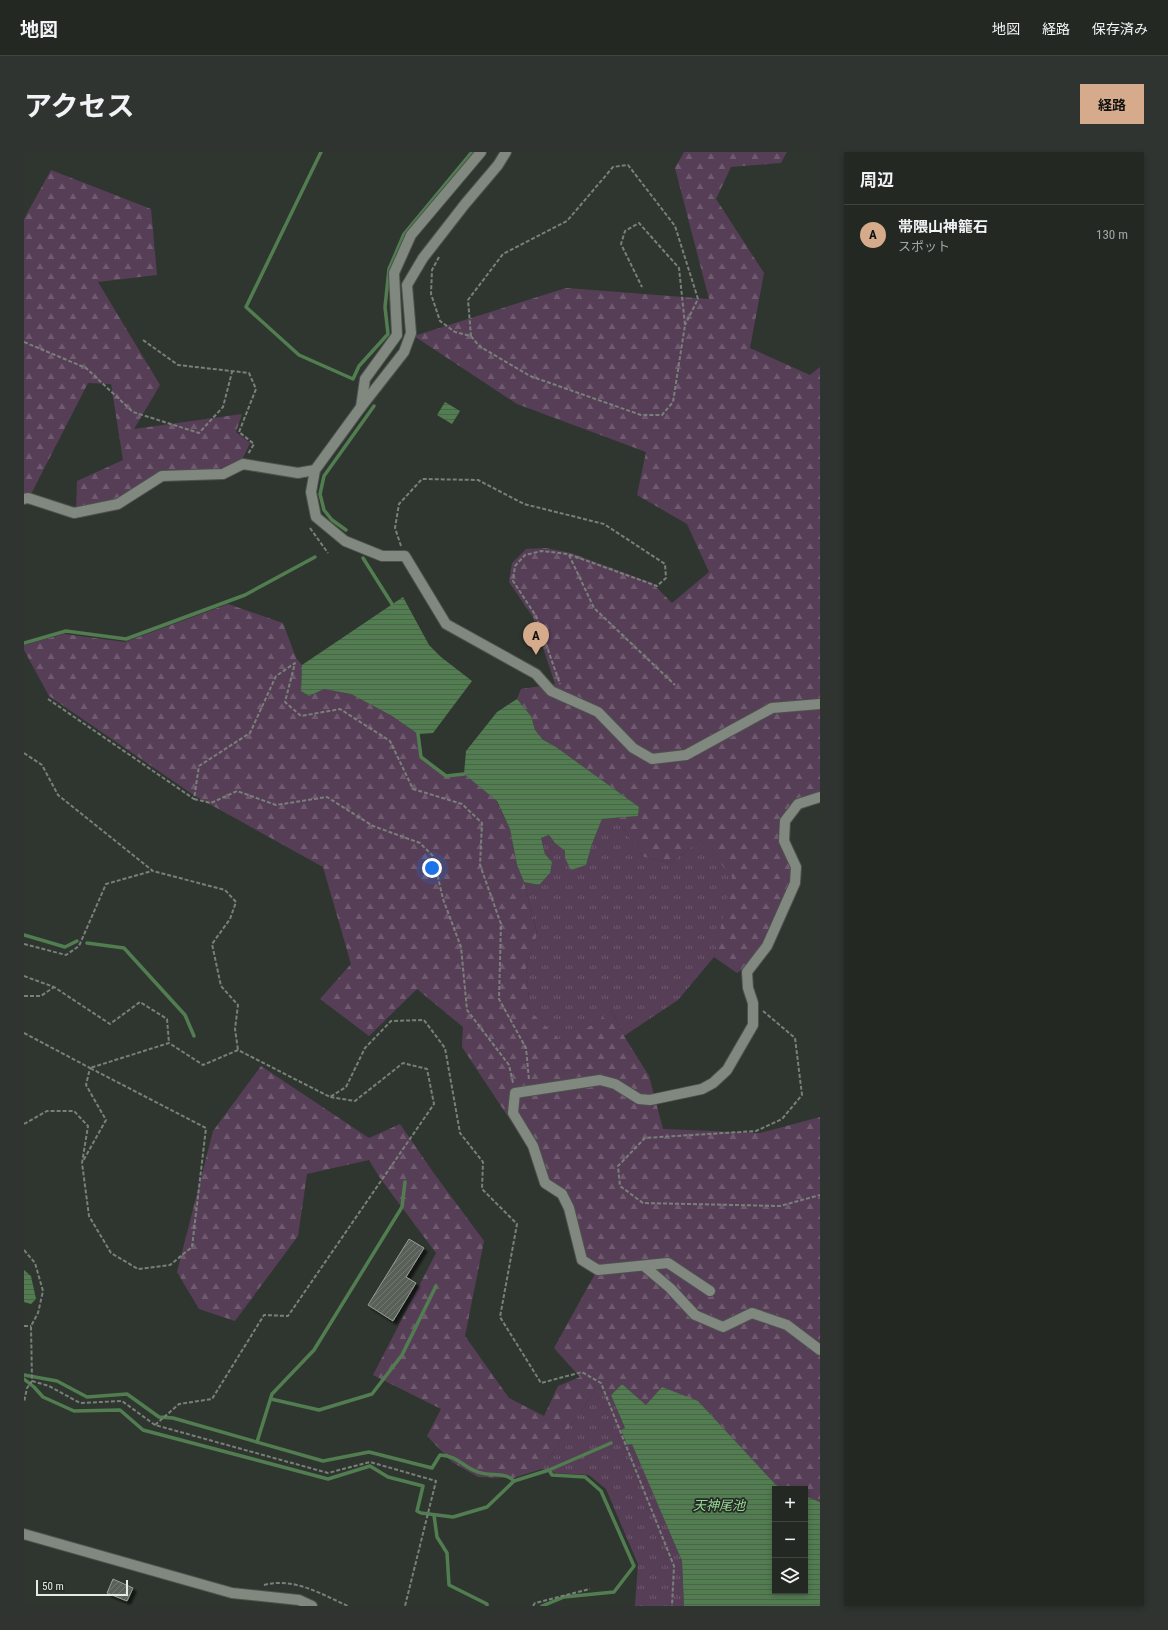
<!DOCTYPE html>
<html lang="ja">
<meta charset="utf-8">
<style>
:root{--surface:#232823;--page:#2f3430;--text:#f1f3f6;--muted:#a3a6a6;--line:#404441;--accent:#d6ab8b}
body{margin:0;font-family:"Roboto Condensed","Noto Sans JP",sans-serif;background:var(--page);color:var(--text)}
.controls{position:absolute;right:12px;bottom:12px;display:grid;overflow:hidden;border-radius:0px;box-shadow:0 2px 6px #0003}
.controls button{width:36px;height:36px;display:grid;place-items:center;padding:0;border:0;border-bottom:1px solid var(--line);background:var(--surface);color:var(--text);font:20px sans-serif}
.scale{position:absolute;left:12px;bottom:10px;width:92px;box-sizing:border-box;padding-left:4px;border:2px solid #e6eae5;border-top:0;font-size:11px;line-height:14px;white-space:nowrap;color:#e6eae5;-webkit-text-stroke:3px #252c25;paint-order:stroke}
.you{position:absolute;left:408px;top:716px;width:14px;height:14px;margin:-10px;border:3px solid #fff;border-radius:50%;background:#1a73e8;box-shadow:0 0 0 6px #1a73e833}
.badge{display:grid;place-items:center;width:26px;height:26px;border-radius:50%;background:var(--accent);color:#111;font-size:13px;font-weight:700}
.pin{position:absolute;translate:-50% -33px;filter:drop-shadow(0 1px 2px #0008)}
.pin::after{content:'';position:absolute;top:21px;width:14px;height:12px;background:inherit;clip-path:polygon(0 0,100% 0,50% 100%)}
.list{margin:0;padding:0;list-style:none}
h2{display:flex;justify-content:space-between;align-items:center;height:52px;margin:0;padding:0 16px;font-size:17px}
h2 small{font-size:13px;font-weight:400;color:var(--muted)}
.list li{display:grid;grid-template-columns:26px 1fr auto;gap:12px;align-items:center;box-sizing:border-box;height:60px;padding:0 16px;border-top:1px solid var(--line)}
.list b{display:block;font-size:15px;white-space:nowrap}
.list p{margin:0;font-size:13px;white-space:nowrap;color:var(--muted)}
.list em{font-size:13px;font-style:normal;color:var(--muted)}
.icon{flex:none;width:22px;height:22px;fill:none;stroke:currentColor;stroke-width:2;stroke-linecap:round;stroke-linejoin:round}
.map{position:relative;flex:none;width:796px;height:1454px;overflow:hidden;border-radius:0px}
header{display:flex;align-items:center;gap:24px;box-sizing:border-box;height:56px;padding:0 20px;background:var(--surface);border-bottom:1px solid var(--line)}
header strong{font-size:19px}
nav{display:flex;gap:22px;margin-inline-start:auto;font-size:14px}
.intro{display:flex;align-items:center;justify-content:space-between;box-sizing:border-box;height:96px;padding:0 24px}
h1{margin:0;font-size:28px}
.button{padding:10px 18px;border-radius:0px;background:var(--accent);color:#111;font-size:14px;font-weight:700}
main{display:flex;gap:24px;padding:0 24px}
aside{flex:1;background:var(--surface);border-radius:0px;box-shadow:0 2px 6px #0003}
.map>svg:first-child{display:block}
</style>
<header>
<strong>地図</strong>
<nav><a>地図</a><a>経路</a><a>保存済み</a></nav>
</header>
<div class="intro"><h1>アクセス</h1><a class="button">経路</a></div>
<main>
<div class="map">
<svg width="796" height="1454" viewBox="0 0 796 1454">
<defs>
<pattern id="grass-tufts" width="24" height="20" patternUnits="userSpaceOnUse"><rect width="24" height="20" fill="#573e57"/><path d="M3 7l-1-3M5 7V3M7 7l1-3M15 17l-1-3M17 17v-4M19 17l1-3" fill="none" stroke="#6f5a6f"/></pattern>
<pattern id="forest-firs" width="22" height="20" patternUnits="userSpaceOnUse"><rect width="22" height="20" fill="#573e57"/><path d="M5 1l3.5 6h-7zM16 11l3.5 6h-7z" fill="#6f5a6f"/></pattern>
<pattern id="water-rules" width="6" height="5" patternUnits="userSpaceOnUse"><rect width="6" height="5" fill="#517d50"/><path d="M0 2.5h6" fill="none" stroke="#4c644b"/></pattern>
<pattern id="building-hatch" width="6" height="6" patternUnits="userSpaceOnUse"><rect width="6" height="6" fill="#586058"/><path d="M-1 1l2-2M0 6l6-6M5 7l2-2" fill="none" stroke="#707770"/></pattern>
<filter id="shadow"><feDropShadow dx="3.5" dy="3.5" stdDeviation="1" flood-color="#0009"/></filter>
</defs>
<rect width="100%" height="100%" fill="#2f362f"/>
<g fill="url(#grass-tufts)">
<polygon points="591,666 620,705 646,711 677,688 709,725 690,805 654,848 600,884 588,859 541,893 506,860 502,814 513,781 500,730 515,733 528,710 521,702 517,686 525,683 531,691 541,699 541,706 562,713 568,692 578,667"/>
<polygon points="573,1235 587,1243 601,1276 597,1279 603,1293 608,1291 658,1409 660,1454 611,1454 614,1412 582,1337 565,1323 532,1321 518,1317"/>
</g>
<g fill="url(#forest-firs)">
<polygon points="660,0 763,0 757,11 707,15 692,47 740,121 726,196 786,223 796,215 796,648 778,655 766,670 764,688 775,732 746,800 713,821 690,805 708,725 677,688 646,711 620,705 591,666 614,664 615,655 532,595 519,589 511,578 507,564 493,547 497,537 531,532 509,465 485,430 488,411 502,397 522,396 547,401 628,431 648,451 685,420 663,372 613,343 622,300 493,252 390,184 542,136 685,147 651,16"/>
<polygon points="27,18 127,57 133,123 74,130 136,233 110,277 218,262 212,280 226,291 216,312 198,319 140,322 96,350 52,358 53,329 99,308 87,232 64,231 6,344 0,345 0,67"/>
<polygon points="204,452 259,471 272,506 278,513 277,539 285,544 300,537 327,542 368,564 394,582 397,605 422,624 440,622 472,648 486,677 493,713 500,730 513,782 502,814 506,859 540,892 588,859 600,884 625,924 639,977 736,981 796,965 796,1350 781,1344 781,1337 763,1337 752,1333 674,1249 622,1253 598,1232 587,1243 573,1235 518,1317 489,1326 454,1325 428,1310 403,1284 417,1257 349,1223 412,1101 356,1026 345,1008 283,1022 274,1084 211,1169 175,1157 153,1120 189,979 237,914 345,986 376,972 409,1020 460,1089 441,1184 485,1246 520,1264 534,1234 556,1225 530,1196 571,1122 555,1112 536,1046 506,998 438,895 439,875 393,837 345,884 296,847 327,812 299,715 171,644 25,544 0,498 0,493 40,482 101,490"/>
</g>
<g fill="url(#water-rules)">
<polygon points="421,250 436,259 428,272 413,263"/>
<polygon points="379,445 405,493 417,505 448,529 409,581 394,582 368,564 327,542 300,537 285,544 277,539 278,513"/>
<polygon points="493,547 507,564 511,578 519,588 532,595 615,655 614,664 578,667 568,692 562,713 547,718 541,706 541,699 531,691 525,683 517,686 521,702 528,710 526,721 515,733 500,730 493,713 486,677 473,649 440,622 442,599 473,560"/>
<polygon points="0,1118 7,1124 12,1147 7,1152 0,1150"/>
<polygon points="598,1232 622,1253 638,1235 674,1249 752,1333 763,1337 751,1337 751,1439 781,1439 781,1344 796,1350 796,1454 660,1454 658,1409 608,1292 603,1293 597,1278 601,1276 587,1243"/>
</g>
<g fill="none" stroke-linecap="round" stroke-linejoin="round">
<g stroke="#517d50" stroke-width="3.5">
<polyline points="297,0 222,155 275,203 329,227 335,214 364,182 361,155 365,117 380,82 448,0"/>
<polyline points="322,378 308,368 300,358 296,342 300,324 350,254"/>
<polyline points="339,406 368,452"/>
<polyline points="0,491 42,479 102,487 221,443 291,405"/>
<polyline points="394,582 397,605 422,624 440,622"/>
<polyline points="0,783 41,795 53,789"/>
<polyline points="63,791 100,796 161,863 170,884"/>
<path d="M 0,1223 L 33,1229 L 63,1245 L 103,1242 L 135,1265 L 149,1266 L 299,1309 L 345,1300 L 408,1316 L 416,1303 C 435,1304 438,1315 454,1320 C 466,1325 480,1319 490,1329"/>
<polyline points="0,1227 10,1235 19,1245 50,1259 96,1258 119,1278 304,1327 346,1314 364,1325 399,1334 393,1359 397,1361 429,1365 463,1355 490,1329 525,1318 587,1291"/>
<polyline points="247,1247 295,1258 348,1242 378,1203 412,1134"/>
<polyline points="233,1290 248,1242 290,1198 378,1055 381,1030"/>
<polyline points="410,1363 413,1385 423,1401 425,1433 463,1452 463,1454"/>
<polyline points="518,1454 540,1445 590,1440 610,1414 577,1339 561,1325 528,1323 525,1318"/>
</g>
</g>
<g fill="url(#building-hatch)" stroke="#969e96" filter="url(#shadow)">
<polygon points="385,1087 400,1096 382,1125 392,1131 369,1169 344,1153"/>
<polygon points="89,1427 109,1436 103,1449 83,1441"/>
</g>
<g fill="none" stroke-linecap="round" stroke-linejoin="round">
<defs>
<g id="minor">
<polyline points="457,0 387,83 370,121 373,183 341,227 337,255 291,318 287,340 292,365 321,389 358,404 381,404 422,472 512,522 527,539 574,560 609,596 628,607 662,603 748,556 796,552"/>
<polyline points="337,255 380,200 387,181 383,133 399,106 441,52 474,13 482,0"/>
<polyline points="0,347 4,346 50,361 94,352 138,324 199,322 219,312 274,321 291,318"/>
<polyline points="620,1114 646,1136 671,1163 699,1175 728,1161 763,1173 796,1198"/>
<polyline points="686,1139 644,1111 574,1118 558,1108 545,1056 538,1042 521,1031 509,994 489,961 491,941 576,928 591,932 615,947 626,948 678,937 689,931 703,918 729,873 729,851 724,836 723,820 743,794 771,731 772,715 760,689 761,669 774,652 796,645"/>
<polyline points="0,1382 208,1441 275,1448 288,1454"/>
</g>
</defs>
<use href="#minor" stroke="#4d524d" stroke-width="12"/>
<g stroke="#797f79" stroke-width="2" stroke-dasharray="4 2" stroke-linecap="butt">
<polyline points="415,105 408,118 407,142 416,169 431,180 447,184 444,148 479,102 543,69 589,15 604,13 651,74 674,147 661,173"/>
<polyline points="447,184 455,194 506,224 617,263 638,263 649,250 661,173 655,116 615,71 601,79 597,92 618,135"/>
<polyline points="119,188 154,213 225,221 232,237 215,280 230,292 224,302"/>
<polyline points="0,190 62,216 109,260 175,281 199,255 208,220"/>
<polyline points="286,376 304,401"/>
<polyline points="377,394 371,376 375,352 398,327 454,328 500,352 580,372 641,412 642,426 633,434 544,402 518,399 501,403 491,414 489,429 512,464 536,532"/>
<polyline points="545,403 570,456 651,533"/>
<polyline points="24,547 170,647 175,614 226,581 252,524 271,511 261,550 277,564 316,557 366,589 389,637 438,652 458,671 456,713 477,772 475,847 502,896 505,928"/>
<polyline points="0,601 18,613 34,643 129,719 201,738 212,750 206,767 188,792 197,834 214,853 211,877 214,898"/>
<polyline points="170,647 187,651 213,639 252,653 303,645 349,674 396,691 409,704 419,747 437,795 443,858 485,913 489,931"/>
<polyline points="0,792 42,803 55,794 82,732 128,719"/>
<polyline points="0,824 30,835 86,872 116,850 143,867 145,891"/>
<polyline points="0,844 17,844 30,835"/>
<polyline points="739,859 771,886 778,943 758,967 732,979 621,986 594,1014 596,1034 619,1051 756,1054 796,1043"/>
<polyline points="0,881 66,916 62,933 82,968 59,1009"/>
<polyline points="0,972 23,959 50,959 64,974 58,1011 65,1064 87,1101 114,1117 146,1113 168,1095 182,976 66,916 145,891 179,913 214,898 306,945 322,935 341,896 367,869 400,868 421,896 436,981 459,1010 458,1037 493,1072 476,1165 517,1231 558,1220 577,1231 650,1414 648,1454"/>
<polyline points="0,1098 11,1111 19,1139 14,1161 7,1174 8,1229 3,1236 0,1250"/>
<polyline points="0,1174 7,1174"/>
<polyline points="8,1229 25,1234 56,1251 98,1249 131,1273 304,1321 346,1310 412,1329 381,1454"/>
<polyline points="131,1273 155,1252 188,1247 240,1163 264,1164 410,952 403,917 379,911 331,949 306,945"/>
<path d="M 240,1433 C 270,1425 297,1442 324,1454"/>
<polyline points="509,1454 511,1451 566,1437"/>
</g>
<use href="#minor" stroke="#80887f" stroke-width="10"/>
</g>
<g text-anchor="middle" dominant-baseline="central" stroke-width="3.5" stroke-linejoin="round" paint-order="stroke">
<g font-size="13" font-style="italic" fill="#9ada97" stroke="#252c25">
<text x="695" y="1353">天神尾池</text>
</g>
</g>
</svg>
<div class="controls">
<button>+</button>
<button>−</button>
<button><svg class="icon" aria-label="layers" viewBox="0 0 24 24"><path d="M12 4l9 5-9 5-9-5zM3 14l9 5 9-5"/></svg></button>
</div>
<div class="scale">50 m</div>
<div class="you"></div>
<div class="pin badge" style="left:512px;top:503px">A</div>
</div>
<aside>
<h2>周辺<small></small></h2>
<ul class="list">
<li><span class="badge">A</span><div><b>帯隈山神籠石</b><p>スポット</p></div><em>130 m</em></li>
</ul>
</aside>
</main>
